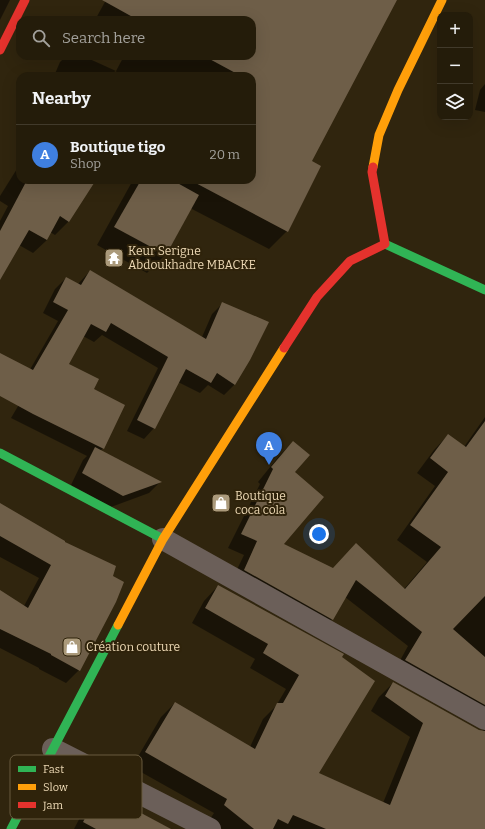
<!DOCTYPE html>
<meta charset="utf-8">
<style>
:root{--surface:#241c0a;--page:#302918;--text:#f1f3f6;--muted:#a3a19c;--line:#413a2b;--accent:#2563eb}
body{margin:0;font-family:Bitter,serif;background:var(--page);color:var(--text)}
.controls{position:absolute;right:12px;top:12px;display:grid;overflow:hidden;border-radius:8px;box-shadow:0 4px 16px #0002}
.controls button{width:36px;height:36px;display:grid;place-items:center;padding:0;border:0;border-bottom:1px solid var(--line);background:var(--surface);color:var(--text);font:20px sans-serif}
.you{position:absolute;left:319px;top:534px;width:14px;height:14px;margin:-10px;border:3px solid #fff;border-radius:50%;background:#1a73e8;box-shadow:0 0 0 6px #1a73e833}
.badge{display:grid;place-items:center;width:26px;height:26px;border-radius:50%;background:var(--accent);color:#fff;font-size:13px;font-weight:700}
.pin{position:absolute;translate:-50% -33px;filter:drop-shadow(0 1px 2px #0008)}
.pin::after{content:'';position:absolute;top:21px;width:14px;height:12px;background:inherit;clip-path:polygon(0 0,100% 0,50% 100%)}
.list{margin:0;padding:0;list-style:none}
h2{display:flex;justify-content:space-between;align-items:center;height:52px;margin:0;padding:0 16px;font-size:17px}
h2 small{font-size:13px;font-weight:400;color:var(--muted)}
.list li{display:grid;grid-template-columns:26px 1fr auto;gap:12px;align-items:center;box-sizing:border-box;height:60px;padding:0 16px;border-top:1px solid var(--line)}
.list b{display:block;font-size:15px;white-space:nowrap}
.list p{margin:0;font-size:13px;white-space:nowrap;color:var(--muted)}
.list em{font-size:13px;font-style:normal;color:var(--muted)}
.icon{flex:none;width:22px;height:22px;fill:none;stroke:currentColor;stroke-width:2;stroke-linecap:round;stroke-linejoin:round}
.map{position:relative;flex:none;width:485px;height:829px;overflow:hidden}
.search{position:absolute;background:var(--surface);box-shadow:0 4px 16px #0002;left:16px;top:16px;width:240px;height:44px;display:flex;align-items:center;gap:10px;box-sizing:border-box;padding:0 14px;border-radius:12px;color:var(--muted);font-size:15px}
.panel{position:absolute;background:var(--surface);box-shadow:0 4px 16px #0002;left:16px;top:72px;width:240px;height:112px;border-radius:12px}
.map>svg:first-child{display:block}
</style>
<div class="map">
<svg width="485" height="829" viewBox="0 0 485 829">
<rect width="100%" height="100%" fill="#30250e"/>
<g fill="#0007">
<polygon points="0,0 10,0 0,20"/>
<polygon points="106,0 396,0 310,161 287,231 269,249 190,208 165,255 147,273 97,245 133,180 252,180 252,76 124,76 115,71 113,76 54,76 60,62 66,56 83,56 116,71 124,56 252,56 252,20 95,20"/>
<polygon points="485,84 485,112 475,110 480,90"/>
<polygon points="20,164 20,180 95,180 68,222 55,235 50,232 47,240 33,253 19,245 0,278 0,221 8,206 0,201 0,196"/>
<polygon points="90,271 202,337 212,314 223,303 235,384 224,395 208,385 200,393 178,382 154,428 144,439 127,431 158,368 102,335 94,342 83,336 67,364 92,390 103,448 100,451 160,482 149,493 111,507 71,485 83,460 87,456 11,418 24,396 17,392 58,321 43,313 55,289 66,278 78,284"/>
<polygon points="485,417 485,829 222,829 210,819 214,813 132,767 161,717 175,703 250,747 263,719 276,706 286,689 250,668 255,659 192,623 204,601 218,586 341,657 318,773 383,803 410,737 371,711 379,697 393,683 479,731 483,732 482,727 392,675 408,646 345,597 332,619 318,633 230,584 244,555 228,548 260,484 258,482 279,456 293,442 294,472 283,545 333,569 404,589 427,562 397,540 435,486 417,473 434,450 448,435 464,447"/>
<polygon points="0,504 64,541 79,670 66,683 39,669 39,668 0,648 0,591 24,606 39,578 0,557"/>
<polygon points="100,792 169,829 74,829 86,806"/>
</g>
<g fill="#6e5e48">
<polygon points="102,0 397,0 312,161 321,166 288,232 190,180 252,180 252,76 241,76 204,56 252,56 252,20 138,20"/>
<polygon points="27,180 96,180 69,222 60,216 47,240 29,230 0,280 0,231"/>
<polygon points="141,180 172,180 199,195 166,255 114,227"/>
<polygon points="90,270 206,339 222,302 269,322 250,360 235,385 217,373 211,383 186,369 155,429 137,420 168,357 111,323 106,332 91,324 69,364 99,379 94,389 125,405 104,449 33,414 0,396 0,353 33,370 68,310 53,302 66,277 81,285"/>
<polygon points="485,421 485,596 453,629 485,657 485,705 405,660 422,632 356,580 333,620 244,570 257,541 241,534 273,469 271,467 293,441 310,455 295,472 324,497 284,544 333,568 356,543 405,589 441,547 410,525 448,472 430,458 448,434 466,447"/>
<polygon points="95,447 162,482 123,496 82,473"/>
<polygon points="0,503 65,541 65,542 116,566 113,576 124,582 116,602 80,671 51,655 51,654 0,629 0,590 28,608 51,565 0,536"/>
<polygon points="218,585 344,654 342,657 375,681 319,773 390,805 423,723 385,696 393,682 479,730 485,731 485,829 326,829 293,815 288,824 278,819 273,829 254,829 224,805 227,799 145,752 175,702 255,749 277,703 283,703 299,675 263,653 268,644 205,608"/>
<polygon points="100,791 171,829 96,829 83,822"/>
</g>
<g fill="none" stroke-linecap="round" stroke-linejoin="round">
<g stroke="#6b5f59" stroke-width="22">
<polyline points="163,539 485,719"/>
<polyline points="53,749 210,829"/>
</g>
<g stroke="#30b455" stroke-width="9">
<polyline points="385,244 485,290"/>
<polyline points="0,453 163,539"/>
<polyline points="11,829 118,625"/>
</g>
<g stroke="#ff9f0a" stroke-width="9">
<polyline points="373,167 379,135 398,90 442,0"/>
<polyline points="118,625 163,539 284,348"/>
</g>
<g stroke="#e5322d" stroke-width="9">
<polyline points="0,50 25,0"/>
<polyline points="284,348 317,297 350,261 385,244 372,172 373,167"/>
</g>
</g>
<defs>
<symbol id="temple-square" viewBox="-11 -11 22 22"><rect x="-9" y="-9" width="18" height="18" rx="4" fill="#ab9a7b" stroke="#2f230b"/><path d="M0-6L5-2H3V0L6.5 2.5H4V6H1.5V3h-3V6H-4V2.5H-6.5L-3 0V-2H-5Z" fill="#fff"/></symbol>
<symbol id="shop-square" viewBox="-11 -11 22 22"><rect x="-9" y="-9" width="18" height="18" rx="4" fill="#ab9a7b" stroke="#2f230b"/><path d="M-5-2.5h2.3a2.7 3.5 0 0 1 5.4 0H5L5.5 6h-11ZM-1.5-2.5h3a1.5 2.3 0 0 0-3 0Z" fill="#fff"/></symbol>
</defs>
<g fill-rule="evenodd">
<use href="#temple-square" x="103" y="247" width="22" height="22"/>
<use href="#shop-square" x="210" y="492" width="22" height="22"/>
<use href="#shop-square" x="61" y="636" width="22" height="22"/>
</g>
<g text-anchor="middle" dominant-baseline="central" stroke-width="4" stroke-linejoin="round" paint-order="stroke">
<g font-size="12" fill="#edd9b5" stroke="#2f230b" text-anchor="start">
<text x="128" y="251">Keur Serigne<tspan x="128" dy="14">Abdoukhadre MBACKE</tspan></text>
<text x="235" y="496">Boutique<tspan x="235" dy="14">coca cola</tspan></text>
<text x="86" y="647">Création couture</text>
</g>
</g>
<rect x="10" y="755" width="132" height="64" rx="6" fill="#2f230b" stroke="#685a3e" stroke-width="1"/>
<rect x="18" y="766" width="18" height="6" fill="#30b455"/>
<rect x="18" y="784" width="18" height="6" fill="#ff9f0a"/>
<rect x="18" y="802" width="18" height="6" fill="#e5322d"/>
<g font-size="11" fill="#edd9b5">
<text x="43" y="773">Fast</text>
<text x="43" y="791">Slow</text>
<text x="43" y="809">Jam</text>
</g>
</svg>
<div class="controls">
<button>+</button>
<button>−</button>
<button><svg class="icon" aria-label="layers" viewBox="0 0 24 24"><path d="M12 4l9 5-9 5-9-5zM3 14l9 5 9-5"/></svg></button>
</div>
<div class="you"></div>
<div class="pin badge" style="left:269px;top:465px;background:#3f7fe0">A</div>
<div class="search"><svg class="icon" aria-label="search" viewBox="0 0 24 24"><circle cx="10" cy="10" r="6"/><path d="M15 15l6 6"/></svg>Search here</div>
<section class="panel">
<h2>Nearby<small></small></h2>
<ul class="list">
<li><span class="badge" style="background:#3f7fe0">A</span><div><b>Boutique tigo</b><p>Shop</p></div><em>20 m</em></li>
</ul>
</section>
</div>
